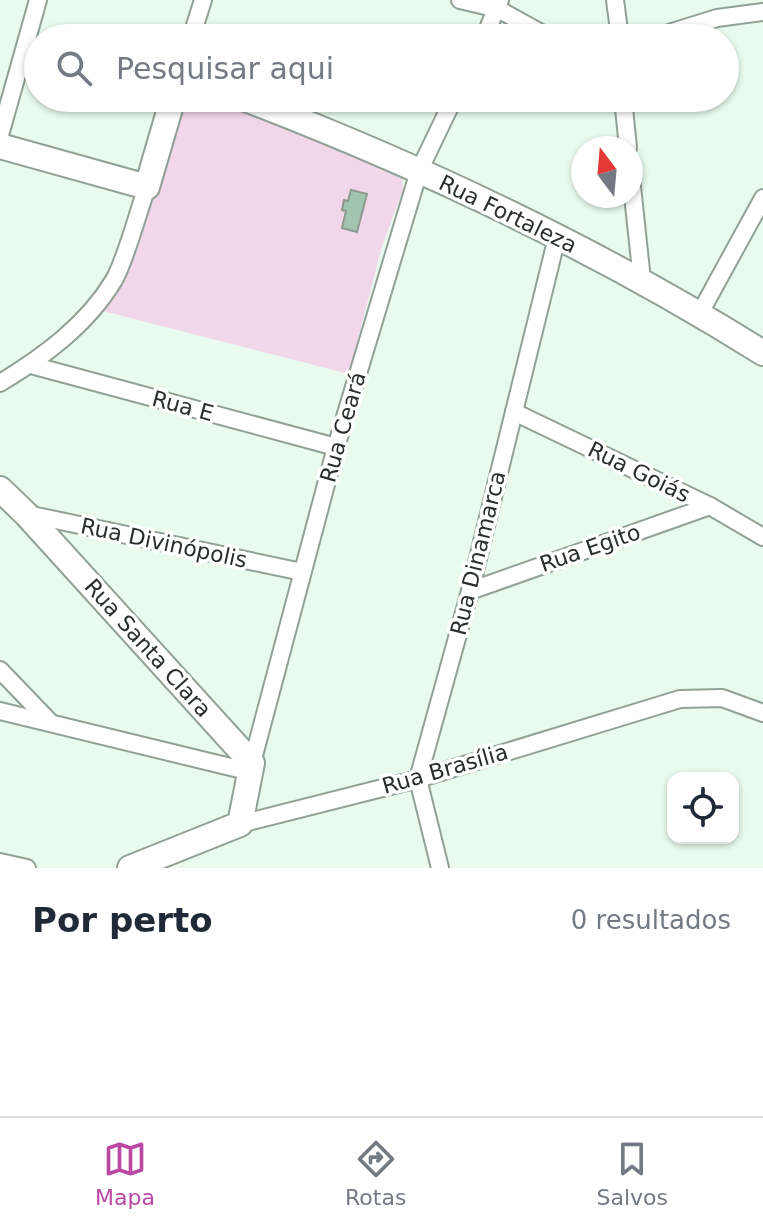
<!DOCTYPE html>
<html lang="pt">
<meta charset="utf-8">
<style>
:root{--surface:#fff;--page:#f6f6f7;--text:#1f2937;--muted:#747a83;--line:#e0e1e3;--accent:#bb49a4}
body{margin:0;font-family:"DejaVu Sans",sans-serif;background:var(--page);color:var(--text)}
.controls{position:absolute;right:24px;bottom:24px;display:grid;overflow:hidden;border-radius:16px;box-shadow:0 2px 6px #0004}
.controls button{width:72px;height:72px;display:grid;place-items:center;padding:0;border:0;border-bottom:2px solid var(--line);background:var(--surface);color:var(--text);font:40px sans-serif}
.compass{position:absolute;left:571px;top:136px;width:72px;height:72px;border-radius:50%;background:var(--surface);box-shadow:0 2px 6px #0004;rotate:344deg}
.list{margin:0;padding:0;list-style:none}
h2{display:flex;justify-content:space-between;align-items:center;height:104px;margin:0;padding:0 32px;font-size:34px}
h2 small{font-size:26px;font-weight:400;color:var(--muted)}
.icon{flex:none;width:44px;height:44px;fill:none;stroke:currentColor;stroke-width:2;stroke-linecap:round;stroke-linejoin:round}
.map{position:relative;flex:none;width:763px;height:868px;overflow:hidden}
.search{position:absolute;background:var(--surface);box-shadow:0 2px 6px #0004;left:24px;right:24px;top:24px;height:88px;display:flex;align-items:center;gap:20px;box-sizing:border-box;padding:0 28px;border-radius:44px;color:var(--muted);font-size:30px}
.sheet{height:248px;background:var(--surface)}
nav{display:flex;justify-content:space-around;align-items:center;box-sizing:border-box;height:112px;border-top:2px solid var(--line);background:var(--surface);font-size:22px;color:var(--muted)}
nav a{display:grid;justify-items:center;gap:4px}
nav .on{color:var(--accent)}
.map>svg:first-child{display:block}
</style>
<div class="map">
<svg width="763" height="868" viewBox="0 0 763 868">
<rect width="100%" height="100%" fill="#e9fbef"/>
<polygon fill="#f2d7ea" points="188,98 243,98 401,172 403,189 381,250 349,374 103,311 124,277 181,105"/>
<polygon fill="#a2c5af" stroke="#8a9a8f" stroke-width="2" points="351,190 367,194 357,232 342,228 346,211 342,210 344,200 348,201"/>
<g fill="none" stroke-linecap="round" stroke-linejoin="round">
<defs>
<g id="street">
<polyline points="460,0 498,9 550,38"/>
<polyline points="615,0 620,38"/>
<polyline points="191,38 203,0"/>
<polyline points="484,38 500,0"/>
<polyline points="653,38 717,18 763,12"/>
<polyline points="623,98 628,148"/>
<polyline points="0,135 38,0"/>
<polyline points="631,177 642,280"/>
<polyline points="700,313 763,198"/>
<polyline points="31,365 336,447"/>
<path d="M 0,383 C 43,357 87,325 114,280 C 126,259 138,212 147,187"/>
<polyline points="514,412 710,506 763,537"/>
<polyline points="27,514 302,572"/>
<polyline points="470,591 710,506"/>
<polyline points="0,670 49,721"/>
<polyline points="0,711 251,772"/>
<polyline points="252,763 336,447 419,171 454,98"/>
<polyline points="240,824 418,779 680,699 722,698 763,713"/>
<polyline points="0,862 27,868"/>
<polyline points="440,868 418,779 470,591 557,237"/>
</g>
<g id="secondary">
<path d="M 243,98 C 423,167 599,250 763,353"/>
<polyline points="0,146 147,187 173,98"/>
<polyline points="0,489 26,514 252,763 240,824 130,868"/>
</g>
</defs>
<use href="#street" stroke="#91a196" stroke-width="20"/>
<use href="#secondary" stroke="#91a196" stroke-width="28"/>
<use href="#street" stroke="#fff" stroke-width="16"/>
<use href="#secondary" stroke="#fff" stroke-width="24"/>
</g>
<g text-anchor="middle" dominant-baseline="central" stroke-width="7" stroke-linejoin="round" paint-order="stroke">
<g font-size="22" fill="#282e2a" stroke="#fff">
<text transform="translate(508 214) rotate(26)">Rua Fortaleza</text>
<text transform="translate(183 406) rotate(15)">Rua E</text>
<text transform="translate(343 427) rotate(-74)">Rua Ceará</text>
<text transform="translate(639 472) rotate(26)">Rua Goiás</text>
<text transform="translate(164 543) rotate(12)">Rua Divinópolis</text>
<text transform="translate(590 548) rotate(-19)">Rua Egito</text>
<text transform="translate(478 553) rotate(-76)">Rua Dinamarca</text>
<text transform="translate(148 648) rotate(48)">Rua Santa Clara</text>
<text transform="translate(445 769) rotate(-16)">Rua Brasília</text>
</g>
</g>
</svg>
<div class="controls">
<button><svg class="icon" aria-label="locate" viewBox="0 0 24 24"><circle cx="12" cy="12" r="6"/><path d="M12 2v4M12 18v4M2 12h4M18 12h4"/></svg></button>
</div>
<svg class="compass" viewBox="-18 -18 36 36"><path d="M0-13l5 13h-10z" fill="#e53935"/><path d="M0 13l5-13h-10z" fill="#747a83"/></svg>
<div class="search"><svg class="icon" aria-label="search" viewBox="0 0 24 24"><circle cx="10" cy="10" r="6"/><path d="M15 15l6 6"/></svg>Pesquisar aqui</div>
</div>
<section class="sheet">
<h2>Por perto<small>0 resultados</small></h2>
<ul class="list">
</ul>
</section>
<nav>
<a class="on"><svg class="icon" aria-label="map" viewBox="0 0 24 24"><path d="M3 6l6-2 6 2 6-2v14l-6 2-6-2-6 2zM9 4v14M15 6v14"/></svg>Mapa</a>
<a><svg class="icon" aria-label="directions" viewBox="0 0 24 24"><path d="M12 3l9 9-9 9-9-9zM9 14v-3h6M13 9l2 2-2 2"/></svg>Rotas</a>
<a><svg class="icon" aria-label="saved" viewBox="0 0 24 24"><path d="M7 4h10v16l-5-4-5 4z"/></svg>Salvos</a>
</nav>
